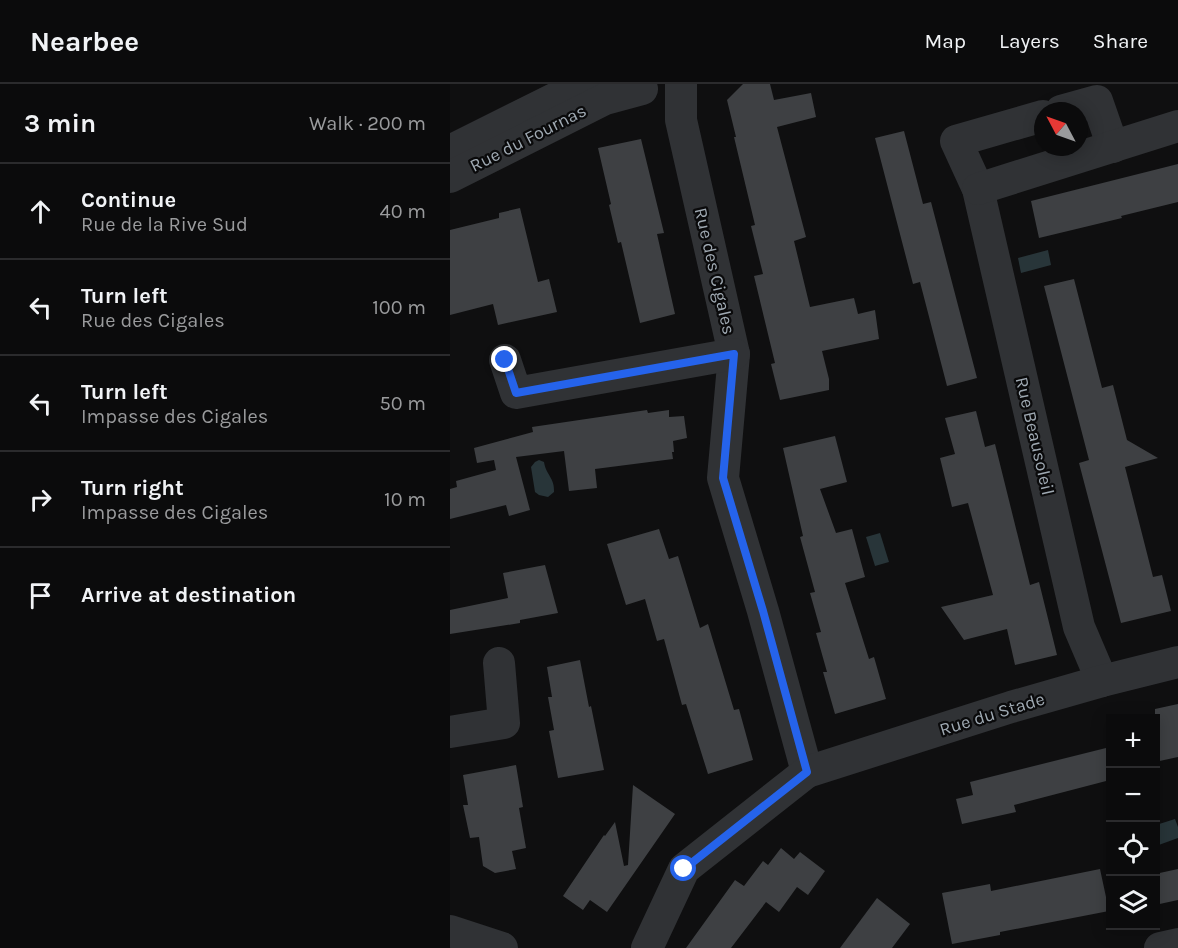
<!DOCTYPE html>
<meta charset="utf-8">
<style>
:root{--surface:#0b0b0c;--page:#141415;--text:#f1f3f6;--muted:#9a9b9d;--line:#2b2b2d}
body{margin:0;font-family:Karla,sans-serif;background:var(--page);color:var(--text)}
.controls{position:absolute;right:18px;bottom:18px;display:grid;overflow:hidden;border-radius:0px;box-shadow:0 3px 15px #0003}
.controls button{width:54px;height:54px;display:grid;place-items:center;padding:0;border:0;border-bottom:2px solid var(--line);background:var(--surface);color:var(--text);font:30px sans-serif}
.compass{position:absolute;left:584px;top:18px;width:54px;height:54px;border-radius:50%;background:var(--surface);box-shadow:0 3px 15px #0003;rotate:311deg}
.stop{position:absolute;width:18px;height:18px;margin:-14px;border:4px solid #2563eb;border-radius:50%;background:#fff}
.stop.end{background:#2563eb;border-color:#fff;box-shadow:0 2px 6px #0008}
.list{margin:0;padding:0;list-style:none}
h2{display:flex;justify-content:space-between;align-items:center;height:78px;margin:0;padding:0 24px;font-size:26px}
h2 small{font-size:20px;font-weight:400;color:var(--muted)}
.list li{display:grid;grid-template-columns:39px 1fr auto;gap:18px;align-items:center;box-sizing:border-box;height:96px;padding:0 24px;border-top:2px solid var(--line)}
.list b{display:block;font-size:22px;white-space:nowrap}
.list p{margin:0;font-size:20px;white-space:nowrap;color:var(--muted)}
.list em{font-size:20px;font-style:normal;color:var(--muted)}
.icon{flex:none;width:33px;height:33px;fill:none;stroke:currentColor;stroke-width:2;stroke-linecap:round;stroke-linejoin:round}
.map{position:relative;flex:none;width:728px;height:864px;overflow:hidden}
header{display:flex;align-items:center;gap:36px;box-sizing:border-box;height:84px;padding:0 30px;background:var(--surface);border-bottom:2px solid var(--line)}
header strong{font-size:28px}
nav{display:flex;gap:33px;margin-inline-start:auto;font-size:21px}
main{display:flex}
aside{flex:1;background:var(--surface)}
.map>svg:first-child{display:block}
</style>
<header>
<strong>Nearbee</strong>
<nav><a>Map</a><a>Layers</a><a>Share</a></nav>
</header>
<main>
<aside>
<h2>3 min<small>Walk · 200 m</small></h2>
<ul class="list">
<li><svg class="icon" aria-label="ahead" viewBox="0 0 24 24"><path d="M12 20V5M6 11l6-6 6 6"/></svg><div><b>Continue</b><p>Rue de la Rive Sud</p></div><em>40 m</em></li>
<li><svg class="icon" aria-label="left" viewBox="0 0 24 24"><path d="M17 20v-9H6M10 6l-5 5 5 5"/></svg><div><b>Turn left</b><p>Rue des Cigales</p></div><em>100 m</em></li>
<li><svg class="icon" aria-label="left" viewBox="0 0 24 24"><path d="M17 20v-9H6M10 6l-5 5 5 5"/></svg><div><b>Turn left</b><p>Impasse des Cigales</p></div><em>50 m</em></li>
<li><svg class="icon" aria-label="right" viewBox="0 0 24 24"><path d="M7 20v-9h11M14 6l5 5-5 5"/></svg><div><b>Turn right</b><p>Impasse des Cigales</p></div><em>10 m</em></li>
<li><svg class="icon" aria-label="arrive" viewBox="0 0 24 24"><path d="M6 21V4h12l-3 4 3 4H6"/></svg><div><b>Arrive at destination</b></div></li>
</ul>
</aside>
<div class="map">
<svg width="728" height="864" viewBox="0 0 728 864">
<rect width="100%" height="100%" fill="#0f0f10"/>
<g fill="#283539">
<polygon points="598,166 601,181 571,189 568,174"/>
<path d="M 89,376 L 94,378 C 96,391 105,394 104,408 L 98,413 L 89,411 L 85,408 L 81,383 L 85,378 Z"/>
<polygon points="430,449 439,478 425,482 416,453"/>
<polygon points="725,735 728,743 728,754 706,762 706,741"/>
</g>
<g fill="#3e4043">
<polygon points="293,0 320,0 324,16 361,9 366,33 327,43 356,153 344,157 360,223 404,214 408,230 425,226 429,255 372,267 379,295 379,306 330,316 321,280 325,279 304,192 313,190 301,142 305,141 284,53 286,53 277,16"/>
<polygon points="454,47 473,120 481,118 527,294 497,302 470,198 463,200 425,54"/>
<polygon points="191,55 214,149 207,150 225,230 190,239 171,158 168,159 159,121 161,120 148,64"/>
<polygon points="728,80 728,118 671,132 672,134 589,154 581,117"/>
<polygon points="70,124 88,198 99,195 107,228 48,241 43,220 0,231 0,146 49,134 49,129"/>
<polygon points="624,195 652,304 663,301 677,356 708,374 675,383 703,493 712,491 721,527 671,539 629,379 639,376 594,202"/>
<polygon points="197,326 198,329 219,326 219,333 234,332 237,354 223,357 224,368 222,368 223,375 145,385 147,404 119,407 114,367 66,373 80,426 59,432 56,421 0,435 0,405 7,403 6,397 46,386 44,376 27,379 24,364 83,348 82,343"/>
<polygon points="526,327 535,363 545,360 580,501 589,498 607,571 565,581 557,545 514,556 491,523 543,511 518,419 502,423 490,374 505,370 495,334"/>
<polygon points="385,352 397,398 370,405 386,449 402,445 415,493 395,499 419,575 424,573 436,615 385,630 373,588 377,588 366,549 371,548 360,509 365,508 350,453 353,452 333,364"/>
<polygon points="209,445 219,475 228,472 250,544 258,540 284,626 289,625 303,676 258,690 236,620 232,621 214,555 207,557 195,515 176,521 157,460"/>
<polygon points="95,481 108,529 70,536 70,539 0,550 0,526 58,514 53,489"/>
<polygon points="130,576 139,623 141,622 154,686 108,694 99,647 104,646 98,613 102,613 97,583"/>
<polygon points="728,620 728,673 705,678 705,625"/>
<polygon points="660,663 660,696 564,721 566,728 512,740 506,715 523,711 520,698"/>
<polygon points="66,681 73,723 69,724 76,764 62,767 66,785 45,789 33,782 29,753 20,754 13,721 18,721 13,691"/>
<polygon points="183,701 225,730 157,828 140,816 133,826 113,812 154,751 155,752 165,738 174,782 178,781"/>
<polygon points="331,764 344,775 350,768 375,787 358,811 347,803 329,828 316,818 281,864 236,864 285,796 294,802 313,777 318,781"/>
<polygon points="650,785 659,827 550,848 550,851 502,860 492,809 540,800 541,807"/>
<polygon points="728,785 728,816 705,821 705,790"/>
<polygon points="427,814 460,840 442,864 390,864"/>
</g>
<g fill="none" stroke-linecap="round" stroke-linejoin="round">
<g stroke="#303235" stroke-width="32">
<polyline points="231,0 231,36 284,270 273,394 313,527 357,688"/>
<polyline points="611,27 647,17 663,63"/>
<polyline points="593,32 506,57 528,105 629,543 652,597"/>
<polyline points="0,67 134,0"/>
<polyline points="0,93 155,15 192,5"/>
<polyline points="528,105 728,42"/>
<polyline points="55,276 66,309 284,270"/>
<polyline points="0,648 54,639 49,579"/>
<polyline points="0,847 52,864"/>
<polyline points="197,864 234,785 357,688 561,623 652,597 728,578"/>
<polyline points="710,864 728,860"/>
</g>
</g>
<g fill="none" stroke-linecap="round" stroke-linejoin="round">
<polyline stroke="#2563eb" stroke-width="8" points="55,276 66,309 284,270 273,394 313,527 357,688 234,785"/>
</g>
<g text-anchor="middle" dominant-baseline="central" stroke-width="4.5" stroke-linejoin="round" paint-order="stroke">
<g font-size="18" fill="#9fa9b2" stroke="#0a0a0b">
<text transform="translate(78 54) rotate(-27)">Rue du Fournas</text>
<text transform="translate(265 187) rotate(77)">Rue des Cigales</text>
<text transform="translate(585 352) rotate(77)">Rue Beausoleil</text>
<text transform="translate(542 630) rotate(-17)">Rue du Stade</text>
</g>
</g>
</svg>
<div class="controls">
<button>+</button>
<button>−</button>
<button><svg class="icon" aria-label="locate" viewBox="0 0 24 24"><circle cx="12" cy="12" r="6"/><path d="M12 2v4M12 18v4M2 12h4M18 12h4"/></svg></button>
<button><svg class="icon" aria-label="layers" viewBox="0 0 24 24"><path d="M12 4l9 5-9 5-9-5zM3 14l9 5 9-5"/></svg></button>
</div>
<svg class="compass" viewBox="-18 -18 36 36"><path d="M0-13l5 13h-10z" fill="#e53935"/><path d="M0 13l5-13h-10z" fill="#9a9b9d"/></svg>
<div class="stop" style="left:234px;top:785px"></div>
<div class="stop end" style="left:55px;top:276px"></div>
</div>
</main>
